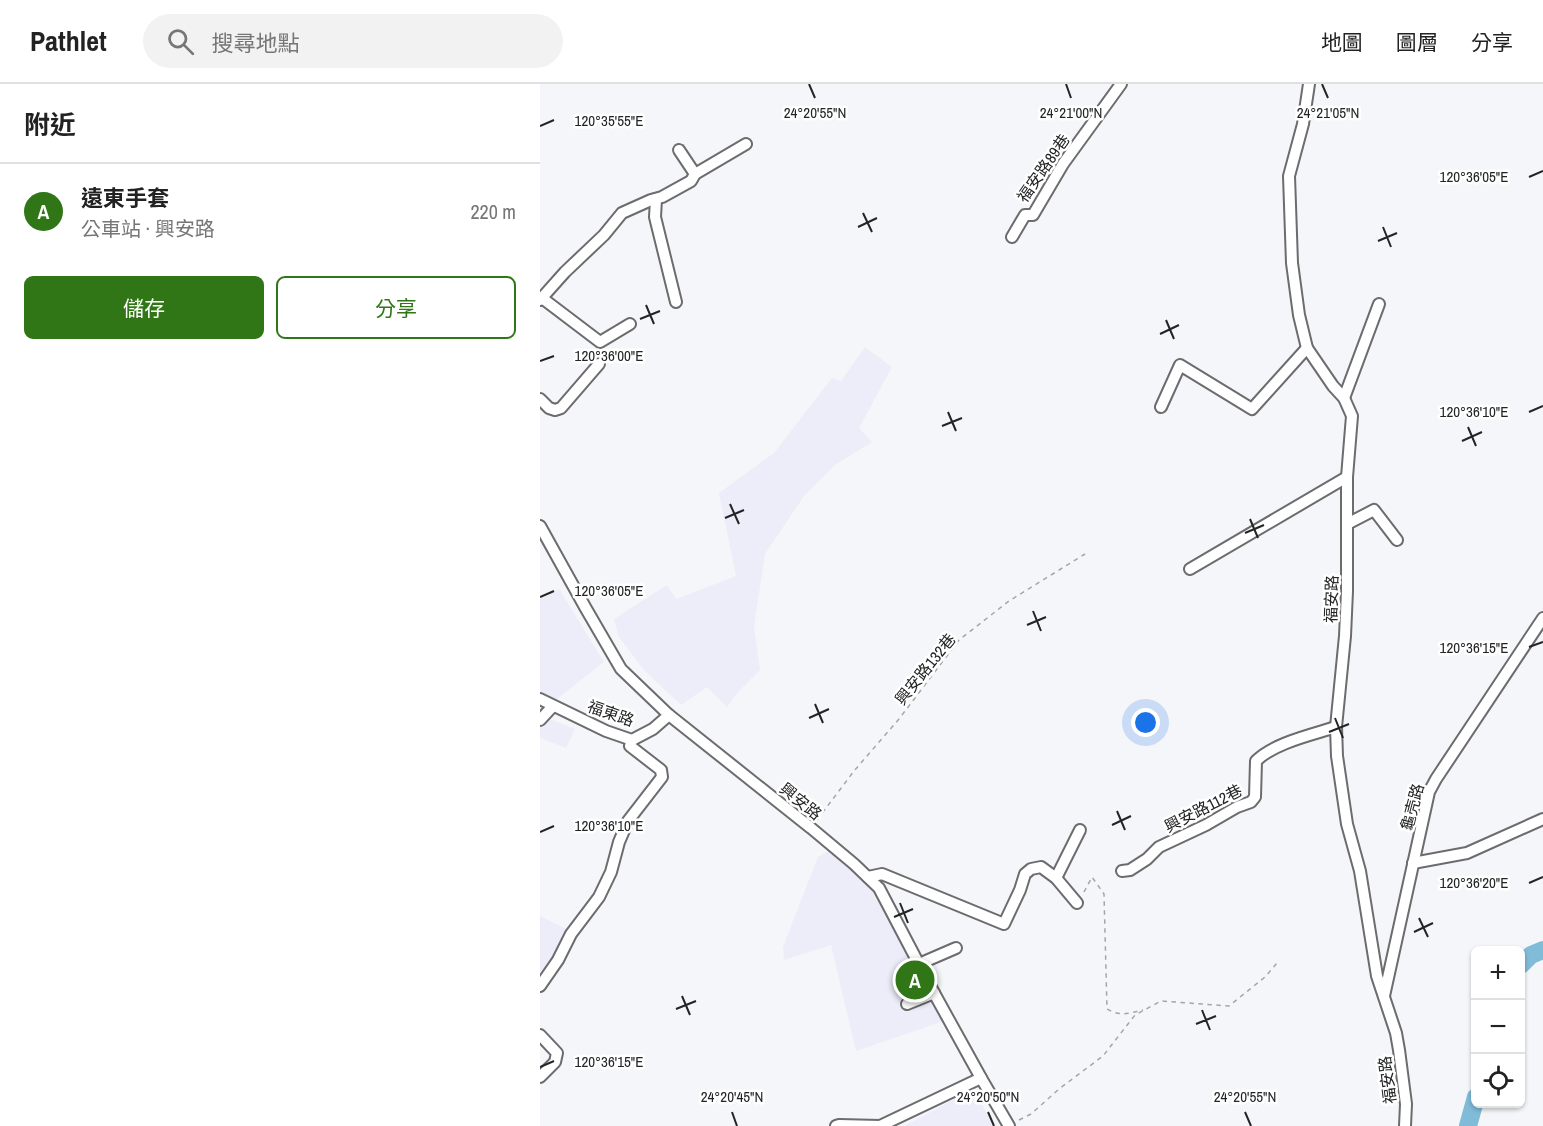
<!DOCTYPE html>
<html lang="zh-TW">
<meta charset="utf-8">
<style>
:root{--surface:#fff;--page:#f2f2f2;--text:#222;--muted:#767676;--line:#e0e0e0;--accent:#307617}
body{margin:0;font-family:"Archivo Narrow","Noto Sans TC",sans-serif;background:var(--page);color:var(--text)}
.controls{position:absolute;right:18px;bottom:18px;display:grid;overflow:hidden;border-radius:9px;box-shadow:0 2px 4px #0004}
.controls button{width:54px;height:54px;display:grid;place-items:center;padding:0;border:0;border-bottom:2px solid var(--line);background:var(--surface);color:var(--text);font:30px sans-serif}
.you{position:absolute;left:606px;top:639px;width:21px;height:21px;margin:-15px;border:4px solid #fff;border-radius:50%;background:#1a73e8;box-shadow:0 0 0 9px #1a73e833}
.badge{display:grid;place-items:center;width:39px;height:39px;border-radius:50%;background:var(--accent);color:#fff;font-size:20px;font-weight:700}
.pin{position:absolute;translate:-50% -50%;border:3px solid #fff;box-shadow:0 2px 6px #0006}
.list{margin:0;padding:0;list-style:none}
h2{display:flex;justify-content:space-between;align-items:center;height:78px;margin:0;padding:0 24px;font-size:26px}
h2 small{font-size:20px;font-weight:400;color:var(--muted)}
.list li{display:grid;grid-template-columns:39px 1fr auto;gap:18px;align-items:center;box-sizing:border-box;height:96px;padding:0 24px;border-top:2px solid var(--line)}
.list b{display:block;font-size:22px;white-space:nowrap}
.list p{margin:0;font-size:20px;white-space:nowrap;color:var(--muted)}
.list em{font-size:20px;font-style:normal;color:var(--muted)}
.actions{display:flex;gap:12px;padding:18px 24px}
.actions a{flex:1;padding:14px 0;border:2px solid var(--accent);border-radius:9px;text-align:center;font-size:21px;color:var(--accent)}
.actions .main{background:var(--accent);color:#fff}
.icon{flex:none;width:33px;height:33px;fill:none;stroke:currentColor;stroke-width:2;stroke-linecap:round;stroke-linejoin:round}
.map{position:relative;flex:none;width:1003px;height:1042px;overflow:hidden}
header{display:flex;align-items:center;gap:36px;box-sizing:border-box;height:84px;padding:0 30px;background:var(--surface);border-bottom:2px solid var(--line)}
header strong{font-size:28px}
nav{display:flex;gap:33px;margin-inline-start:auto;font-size:21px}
.search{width:420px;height:54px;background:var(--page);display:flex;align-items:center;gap:15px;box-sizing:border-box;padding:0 21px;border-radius:33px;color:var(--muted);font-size:22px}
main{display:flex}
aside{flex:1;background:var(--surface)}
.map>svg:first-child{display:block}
</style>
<header>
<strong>Pathlet</strong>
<div class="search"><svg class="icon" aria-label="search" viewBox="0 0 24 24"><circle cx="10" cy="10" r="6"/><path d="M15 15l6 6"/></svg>搜尋地點</div>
<nav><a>地圖</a><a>圖層</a><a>分享</a></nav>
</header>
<main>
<aside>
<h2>附近<small></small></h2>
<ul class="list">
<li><span class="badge">A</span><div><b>遠東手套</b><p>公車站 · 興安路</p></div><em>220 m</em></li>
</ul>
<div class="actions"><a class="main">儲存</a><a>分享</a></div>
</aside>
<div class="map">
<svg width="1003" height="1042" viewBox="0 0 1003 1042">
<rect width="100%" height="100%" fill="#f5f6f9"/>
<g fill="#ecedf8">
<polygon points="325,263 352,283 319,344 332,358 295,381 264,412 225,470 214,542 220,586 196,610 187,623 167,603 141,621 104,586 79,553 74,535 127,501 136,515 196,492 179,409 234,369 292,294 301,297"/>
<polygon points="19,505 64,578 0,628 0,514"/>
<polygon points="0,631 35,645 26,664 0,654"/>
<polygon points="292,765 340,810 407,936 316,967 291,861 244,876 243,863 278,773"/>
<polygon points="0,832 28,846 0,898"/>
<polygon points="434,1005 453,1042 364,1042"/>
</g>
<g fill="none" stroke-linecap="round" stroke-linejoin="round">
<g stroke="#80bbd8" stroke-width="18">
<polyline points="981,881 991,871 1003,866"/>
<polyline points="928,1042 936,1013"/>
</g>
<defs>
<g id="minor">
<polyline points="769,0 763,40 749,92 752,179 759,231 767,264 793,302 804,314 812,332 807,393 807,507 805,552 796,643 797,672 807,740 820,787 837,892 856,949 859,966 866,1020 865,1042"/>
<polyline points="139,66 155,90"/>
<polyline points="116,115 115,133 136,218"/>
<polyline points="472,153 485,131 493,131 523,80 581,0"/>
<polyline points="2,214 60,258 90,240"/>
<polyline points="0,216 25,188 64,151 82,129 111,116 122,113 151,97 155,90 206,60"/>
<polyline points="804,314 839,220"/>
<polyline points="0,315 9,324 15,326 21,324 59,280"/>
<polyline points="621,323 640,281 712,325 767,264"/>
<polyline points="807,440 834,426 857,456"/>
<polyline points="0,442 45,523 81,585 129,631 271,744 314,780 339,804 394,909 441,994 469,1042"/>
<polyline points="650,485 807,393"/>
<polyline points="0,615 66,647 92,656 113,645 129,631"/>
<polyline points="0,636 13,622"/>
<polyline points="873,779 927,769 1003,735"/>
<path d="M 582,787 L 590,786 L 607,775 L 619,763 L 666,741 L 697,723 L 711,718 L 715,713 L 716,677 C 734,659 771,651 796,643"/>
<polyline points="328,793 342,790 464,840 480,806 485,790 491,785 501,783 516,794 537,819"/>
<polyline points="516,794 540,746"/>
<polyline points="379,880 416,864"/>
<polyline points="0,902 18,876 31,850 59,813 71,788 79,758 88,737 122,693 121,686 90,662 92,656"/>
<polyline points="844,912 889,708 896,695 1003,534"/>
<polyline points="367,920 394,909"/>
<polyline points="0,951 17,969 15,978 0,993"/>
<polyline points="296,1042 299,1041 340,1042 441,994"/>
</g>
</defs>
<use href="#minor" stroke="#6c6c6f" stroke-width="14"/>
<g stroke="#a4a5a7" stroke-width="1.5" stroke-dasharray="4.5 4.5" stroke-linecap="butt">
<polyline points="277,736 314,687 359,635 419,556 469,517 545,470"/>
<path d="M 544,808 L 552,793 L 564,810 L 567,925 C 581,933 589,929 603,926"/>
<polyline points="479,1036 491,1030 519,1005 563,972 595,931 621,917 689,922 725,893 737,879"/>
</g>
<use href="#minor" stroke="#fff" stroke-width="10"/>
</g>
<path fill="none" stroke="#232425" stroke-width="2" d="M 269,0 L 275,14M 526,0 L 531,14M 782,0 L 788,14M 0,42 L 14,36M 989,93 L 1003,87M 323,129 L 332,148M 318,143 L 337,134M 843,143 L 851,163M 838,157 L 857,149M 106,221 L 114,240M 100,235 L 120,227M 626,236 L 634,255M 620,250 L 639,241M 0,277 L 14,272M 408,328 L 416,347M 989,328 L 1003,322M 402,342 L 422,334M 928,343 L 936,362M 922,357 L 942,348M 190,420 L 199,440M 185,434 L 204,426M 710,435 L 718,454M 705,449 L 724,441M 0,513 L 14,507M 493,527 L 501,547M 487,541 L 506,533M 989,563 L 1003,558M 275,620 L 283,639M 269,634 L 289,625M 795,634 L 803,654M 789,648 L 809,640M 577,727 L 585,746M 572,741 L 591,732M 0,748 L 14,742M 989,799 L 1003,793M 360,819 L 368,839M 354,833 L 373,825M 879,834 L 888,853M 874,848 L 893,839M 142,912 L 150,931M 136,925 L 156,917M 662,926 L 670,946M 656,940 L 676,932M 0,983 L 14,977M 192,1028 L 197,1042M 448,1028 L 454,1042M 705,1028 L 711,1042"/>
<g text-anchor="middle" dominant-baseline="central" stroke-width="5" stroke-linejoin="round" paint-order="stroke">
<g font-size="16" fill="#232425" stroke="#fff">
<text transform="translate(503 84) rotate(-55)">福安路89巷</text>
<text transform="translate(791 515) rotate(-88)">福安路</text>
<text transform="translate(385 585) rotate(-51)">興安路132巷</text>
<text transform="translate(71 629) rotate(19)">福東路</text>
<text transform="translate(261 717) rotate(39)">興安路</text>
<text transform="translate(872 723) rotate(-75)">龜壳路</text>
<text transform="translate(663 724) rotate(-27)">興安路112巷</text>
<text transform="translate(847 996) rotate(-97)">福安路</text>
</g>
</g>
<g font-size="15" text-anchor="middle" fill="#232425" stroke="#fff" stroke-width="5" stroke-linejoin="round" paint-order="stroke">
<text x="275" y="34">24°20'55"N</text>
<text x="531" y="34">24°21'00"N</text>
<text x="788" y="34">24°21'05"N</text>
<text x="69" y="42">120°35'55"E</text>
<text x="934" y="98">120°36'05"E</text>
<text x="69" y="277">120°36'00"E</text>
<text x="934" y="333">120°36'10"E</text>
<text x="69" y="512">120°36'05"E</text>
<text x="934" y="569">120°36'15"E</text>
<text x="69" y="747">120°36'10"E</text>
<text x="934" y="804">120°36'20"E</text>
<text x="69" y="983">120°36'15"E</text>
<text x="192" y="1018">24°20'45"N</text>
<text x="448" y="1018">24°20'50"N</text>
<text x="705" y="1018">24°20'55"N</text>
</g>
</svg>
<div class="controls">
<button>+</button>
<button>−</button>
<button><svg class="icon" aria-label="locate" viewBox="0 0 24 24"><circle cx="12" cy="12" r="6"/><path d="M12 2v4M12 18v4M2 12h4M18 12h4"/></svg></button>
</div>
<div class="you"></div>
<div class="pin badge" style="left:375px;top:896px">A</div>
</div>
</main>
